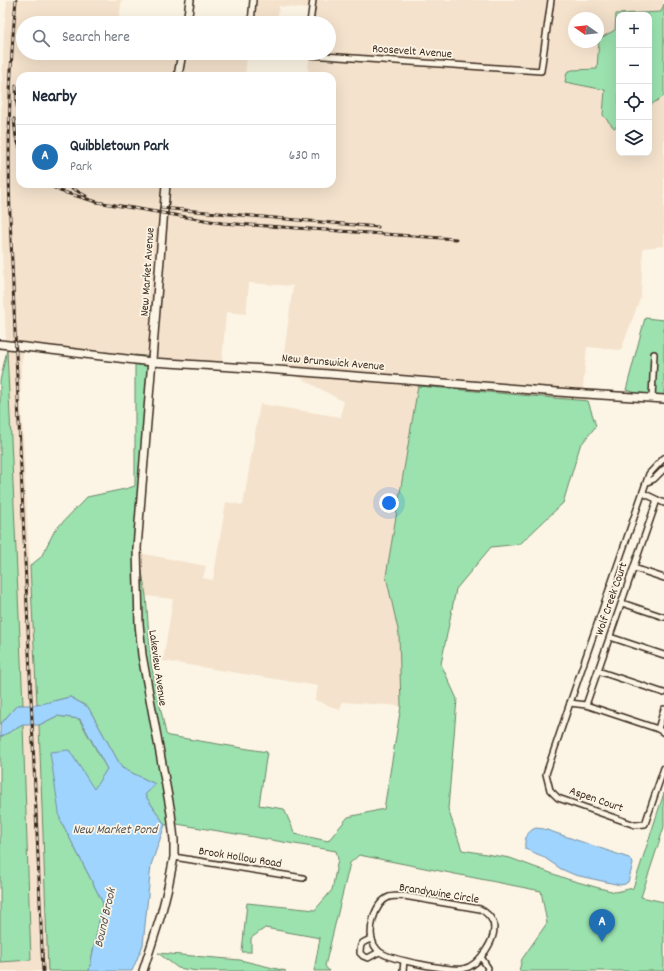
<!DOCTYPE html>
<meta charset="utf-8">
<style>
:root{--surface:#fff;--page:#f2f2f3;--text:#1f2937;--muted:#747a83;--line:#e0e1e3;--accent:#1f6fb2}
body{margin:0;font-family:Dekko,sans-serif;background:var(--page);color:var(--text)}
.controls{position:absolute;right:12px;top:12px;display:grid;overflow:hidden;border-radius:8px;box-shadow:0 4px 16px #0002}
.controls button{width:36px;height:36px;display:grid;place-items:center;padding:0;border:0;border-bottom:1px solid var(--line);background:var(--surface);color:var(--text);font:20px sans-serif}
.compass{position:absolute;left:568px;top:12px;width:36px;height:36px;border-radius:50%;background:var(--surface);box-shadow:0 4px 16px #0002;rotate:284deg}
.you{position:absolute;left:389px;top:503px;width:14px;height:14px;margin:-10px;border:3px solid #fff;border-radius:50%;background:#1a73e8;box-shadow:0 0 0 6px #1a73e833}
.badge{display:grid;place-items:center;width:26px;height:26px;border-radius:50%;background:var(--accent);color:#fff;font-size:13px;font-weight:700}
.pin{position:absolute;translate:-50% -33px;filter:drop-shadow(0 1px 2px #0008)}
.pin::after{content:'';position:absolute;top:21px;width:14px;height:12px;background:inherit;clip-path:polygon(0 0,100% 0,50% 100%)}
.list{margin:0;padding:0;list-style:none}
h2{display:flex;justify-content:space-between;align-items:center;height:52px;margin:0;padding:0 16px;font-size:17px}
h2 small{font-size:13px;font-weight:400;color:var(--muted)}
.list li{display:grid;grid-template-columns:26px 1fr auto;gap:12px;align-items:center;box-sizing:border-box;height:64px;padding:0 16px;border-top:1px solid var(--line)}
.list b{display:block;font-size:15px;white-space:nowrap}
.list p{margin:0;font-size:13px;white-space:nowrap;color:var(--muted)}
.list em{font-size:13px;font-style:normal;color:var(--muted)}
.icon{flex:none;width:22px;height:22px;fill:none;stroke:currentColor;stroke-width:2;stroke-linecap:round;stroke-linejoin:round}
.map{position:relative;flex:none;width:664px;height:971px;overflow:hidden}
.search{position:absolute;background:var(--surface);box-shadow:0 4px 16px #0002;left:16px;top:16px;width:320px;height:44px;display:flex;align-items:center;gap:10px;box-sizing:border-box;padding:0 14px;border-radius:22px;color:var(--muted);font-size:15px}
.panel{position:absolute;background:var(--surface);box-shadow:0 4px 16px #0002;left:16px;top:72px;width:320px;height:116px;border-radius:12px}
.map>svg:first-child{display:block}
</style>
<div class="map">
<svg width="664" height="971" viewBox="0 0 664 971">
<rect width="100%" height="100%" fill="#fcf5e5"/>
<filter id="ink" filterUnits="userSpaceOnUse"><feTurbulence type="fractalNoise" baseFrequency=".025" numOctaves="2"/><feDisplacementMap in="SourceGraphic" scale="8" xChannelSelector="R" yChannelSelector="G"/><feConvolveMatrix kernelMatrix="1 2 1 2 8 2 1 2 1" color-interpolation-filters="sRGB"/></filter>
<g filter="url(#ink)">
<g fill="#f4e2cc" fill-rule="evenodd">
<path d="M 7,0 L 122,0 L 118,23 L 23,23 L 23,53 L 247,54 L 245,76 L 20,76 L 20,184 L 332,184 L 332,76 L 307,76 L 310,53 L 329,53 L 329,23 L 313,23 L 315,10 L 279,6 L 277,23 L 251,20 L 253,0 L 664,0 L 662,12 L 617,14 L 615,30 L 599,39 L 597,69 L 572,70 L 567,72 L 565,82 L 605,89 L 603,115 L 614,128 L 619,125 L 619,153 L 649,153 L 649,106 L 664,96 L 664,246 L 643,248 L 641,296 L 621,350 L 587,347 L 583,387 L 588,401 L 418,386 L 386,576 L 399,634 L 401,706 L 342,702 L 340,710 L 315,700 L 318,686 L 163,661 L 173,599 L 146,596 L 139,553 L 206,566 L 203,578 L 213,580 L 226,502 L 243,505 L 260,404 L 341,417 L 341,412 L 344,402 L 282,368 L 293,286 L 249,283 L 246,314 L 226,312 L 222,363 L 92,351 L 24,349 L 21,366 L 21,396 L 37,705 L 23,705 L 3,278 L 1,202 L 1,115 L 4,30 ZM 574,18 L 598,18 L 598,42 L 574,42 Z"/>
<polygon points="23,725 39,725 48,971 33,971 32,968 32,971 0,971 0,962 31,960"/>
</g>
<g fill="#9be2af" stroke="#6b8666">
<polygon points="664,4 664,96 649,106 649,15 619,15 619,125 614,128 603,115 605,90 565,82 567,72 572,70 597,69 599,39 615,30 616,14 661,12"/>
<polygon points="645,318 664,320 664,401 626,390"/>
<polygon points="7,350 23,705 17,705 0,725 0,381"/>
<polygon points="135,355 154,357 139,553 146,596 151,664 166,734 169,736 267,752 259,805 284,809 295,834 328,841 348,817 384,809 401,706 399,634 386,576 418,386 588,401 596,426 580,446 563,503 520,544 491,547 456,589 441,664 457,699 448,809 462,850 510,858 567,879 599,888 616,892 633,888 664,793 664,827 641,897 664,902 664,971 519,971 522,959 547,923 541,891 359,855 350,863 325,966 329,971 314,971 320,938 265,928 251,938 251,952 242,952 247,903 315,910 332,890 338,859 336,851 177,824 165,825 145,795 155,784 122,768 88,707 70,697 37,705 30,566 41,557 55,530 87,497 125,489 135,486"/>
<polygon points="57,716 79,719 107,769 94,790 69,750 60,819 103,903 89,971 48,971 39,725"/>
<polygon points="23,725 31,960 0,962 0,737"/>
<polygon points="158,953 240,960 286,971 197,971 178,968"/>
</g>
<g fill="#9fd4fe" stroke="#7790a4">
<polygon points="70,697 88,707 122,768 155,784 145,795 165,825 151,865 143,945 132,971 89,971 103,903 60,819 50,752 69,750 94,789 107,769 80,719 57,716 39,725 23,725 0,737 0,725 17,705 37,705"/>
<path d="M 536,828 L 544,829 L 629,858 L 632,861 L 633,864 L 628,882 L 625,884 L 620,885 L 575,875 L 561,869 L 542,856 L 525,849 C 524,839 527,831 536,828 Z"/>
</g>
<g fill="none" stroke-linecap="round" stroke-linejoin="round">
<defs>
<g id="street">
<polyline points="251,23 253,0"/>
<polyline points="310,23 313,0"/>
<polyline points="281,53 541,71 551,0"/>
<polyline points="652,398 654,354"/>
<polyline points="664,458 649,474 570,703 546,774 550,790 558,798 635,825 645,824 664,768"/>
<polyline points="647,482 654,479 664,469"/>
<polyline points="643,493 664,503"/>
<polyline points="634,568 664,578"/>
<polyline points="622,603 664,617"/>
<polyline points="610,637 664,655"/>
<polyline points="598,671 664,693"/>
<polyline points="570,703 586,705 658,729 664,733"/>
<polyline points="586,705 657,500"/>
<polyline points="658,729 664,709"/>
<polyline points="174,857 303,878"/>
<path d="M 404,896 L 480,909 C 486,912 490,916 493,922 C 498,938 479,966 463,969 C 450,971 390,960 380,952 C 378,951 376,948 374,945 C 367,932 374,903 389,897 C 393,896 399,896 404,896 Z"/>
<path d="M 372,939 C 363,942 360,942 360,953 L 363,956 L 368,958 L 379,952"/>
<polyline points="481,957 488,968 487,971"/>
<polyline points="403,971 404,961"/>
</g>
<g id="secondary">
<polyline points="187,23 190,0"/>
<polyline points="178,76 182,53"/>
<polyline points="0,344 152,362 265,369 571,393 664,399"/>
<polyline points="143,971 161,915 168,887 174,857 174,840 171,813 142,655 139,623 137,548 166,184"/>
</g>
</defs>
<use href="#street" stroke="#3b2a1e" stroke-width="8"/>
<use href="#secondary" stroke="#3b2a1e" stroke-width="10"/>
<use href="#street" stroke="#fcf5e5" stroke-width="5"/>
<use href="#secondary" stroke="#fcf5e5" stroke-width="7"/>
<defs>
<g id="rail">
<path d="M 16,0 C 9,72 8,145 10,217 L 43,971"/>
<polyline points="16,86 17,105 20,122"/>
<polyline points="14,119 16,137 20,148"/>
<polyline points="48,184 60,191 97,202 222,223 456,239"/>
<polyline points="65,184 86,196"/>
<polyline points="161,208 378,227"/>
</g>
</defs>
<use href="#rail" stroke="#3b2a1e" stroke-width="3"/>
<use href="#rail" stroke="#fcf5e5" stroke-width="1.5" stroke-dasharray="4.5" stroke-linecap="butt"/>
</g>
</g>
<g text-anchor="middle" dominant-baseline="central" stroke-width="3.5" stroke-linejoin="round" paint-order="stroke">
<g font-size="12" fill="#3b2a1e" stroke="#fcf5e5">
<text transform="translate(412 52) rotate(4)">Roosevelt Avenue</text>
<text transform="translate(148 272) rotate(-86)">New Market Avenue</text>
<text transform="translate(333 363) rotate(5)">New Brunswick Avenue</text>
<text transform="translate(612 599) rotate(-71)">Wolf Creek Court</text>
<text transform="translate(157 668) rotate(82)">Lakeview Avenue</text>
<text transform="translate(596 800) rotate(19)">Aspen Court</text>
<text transform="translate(240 858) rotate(9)">Brook Hollow Road</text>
<text transform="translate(439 894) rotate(9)">Brandywine Circle</text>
</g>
<g font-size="13" font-style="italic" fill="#545456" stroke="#fcf5e5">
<text x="115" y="830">New Market Pond</text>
<text transform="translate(106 918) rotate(-77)">Bound Brook</text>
</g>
</g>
</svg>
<div class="controls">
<button>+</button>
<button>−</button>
<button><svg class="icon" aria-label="locate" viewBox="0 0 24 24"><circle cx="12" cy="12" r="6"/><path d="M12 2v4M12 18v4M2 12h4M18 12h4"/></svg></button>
<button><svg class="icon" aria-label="layers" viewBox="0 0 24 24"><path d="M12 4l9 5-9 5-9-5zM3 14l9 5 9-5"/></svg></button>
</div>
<svg class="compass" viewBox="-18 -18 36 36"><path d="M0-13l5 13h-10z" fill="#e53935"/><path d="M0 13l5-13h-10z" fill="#747a83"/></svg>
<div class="you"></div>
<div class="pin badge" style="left:602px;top:942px">A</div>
<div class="search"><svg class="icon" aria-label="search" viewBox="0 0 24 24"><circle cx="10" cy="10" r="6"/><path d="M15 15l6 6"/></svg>Search here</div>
<section class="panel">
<h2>Nearby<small></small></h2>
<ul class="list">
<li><span class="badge">A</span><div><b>Quibbletown Park</b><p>Park</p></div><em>630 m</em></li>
</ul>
</section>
</div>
